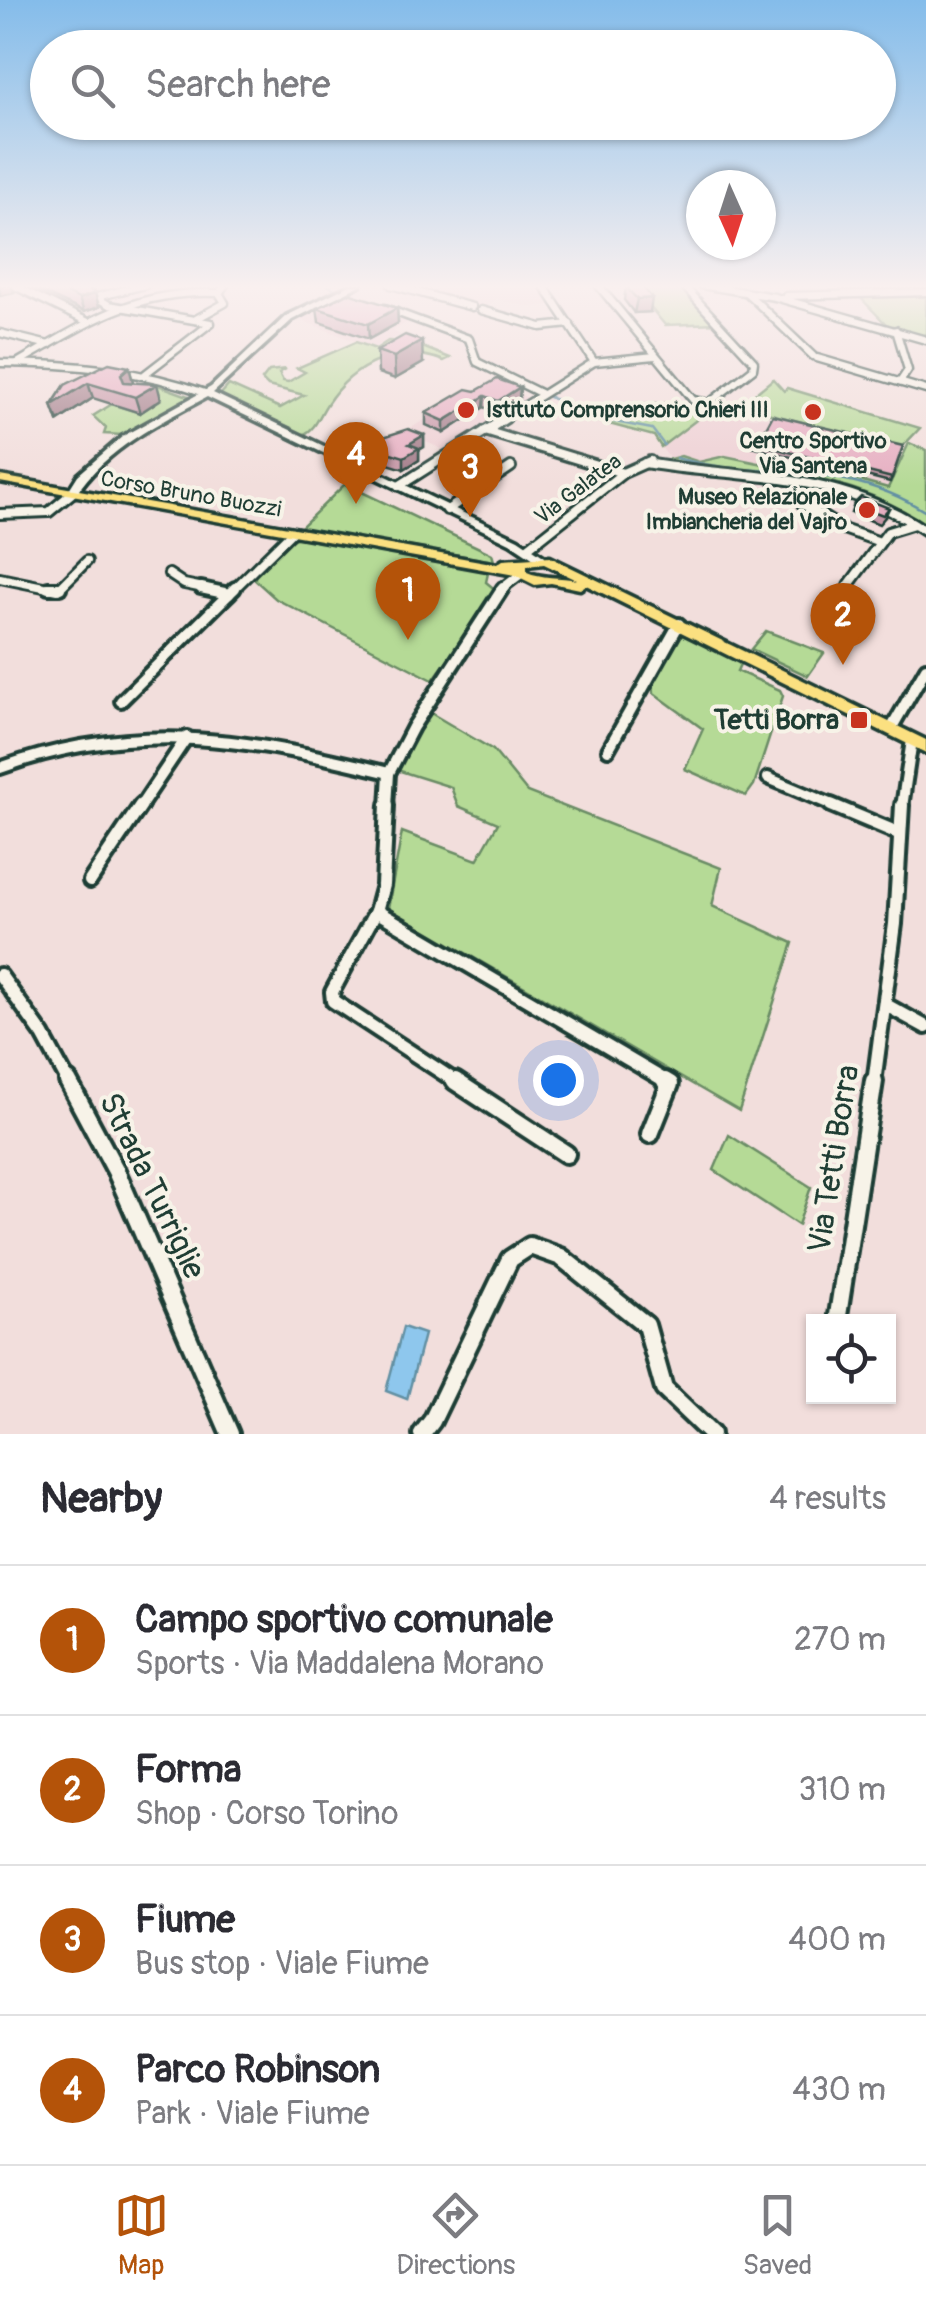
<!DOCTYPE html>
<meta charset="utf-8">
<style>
:root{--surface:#fff;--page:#f7f7f7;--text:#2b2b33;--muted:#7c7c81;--line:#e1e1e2;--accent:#b45309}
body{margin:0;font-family:Pangolin,sans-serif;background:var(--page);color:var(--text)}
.controls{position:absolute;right:30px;bottom:30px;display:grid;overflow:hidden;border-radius:0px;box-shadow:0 2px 8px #0004}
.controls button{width:90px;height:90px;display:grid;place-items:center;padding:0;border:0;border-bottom:2px solid var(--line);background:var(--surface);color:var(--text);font:50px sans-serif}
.compass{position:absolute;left:686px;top:170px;width:90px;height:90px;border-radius:50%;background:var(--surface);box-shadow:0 2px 8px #0004;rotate:177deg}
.you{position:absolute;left:558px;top:1080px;width:35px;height:35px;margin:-25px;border:8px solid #fff;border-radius:50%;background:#1a73e8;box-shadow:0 0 0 15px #1a73e833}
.badge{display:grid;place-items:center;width:65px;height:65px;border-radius:50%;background:var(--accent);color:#fff;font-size:32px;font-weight:700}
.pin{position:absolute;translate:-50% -82px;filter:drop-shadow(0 2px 5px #0008)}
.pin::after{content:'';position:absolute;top:52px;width:35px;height:30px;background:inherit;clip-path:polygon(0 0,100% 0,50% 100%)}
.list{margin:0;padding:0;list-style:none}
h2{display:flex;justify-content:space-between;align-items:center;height:130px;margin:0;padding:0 40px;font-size:42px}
h2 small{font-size:32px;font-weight:400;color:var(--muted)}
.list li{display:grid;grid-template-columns:65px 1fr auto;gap:30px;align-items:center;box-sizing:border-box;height:150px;padding:0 40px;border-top:2px solid var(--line)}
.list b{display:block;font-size:38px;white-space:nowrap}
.list p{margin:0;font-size:32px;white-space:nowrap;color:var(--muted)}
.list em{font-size:32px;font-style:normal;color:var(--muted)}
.icon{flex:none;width:55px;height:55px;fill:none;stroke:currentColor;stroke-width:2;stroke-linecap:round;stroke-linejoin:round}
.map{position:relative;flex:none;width:926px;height:1434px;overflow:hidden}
.search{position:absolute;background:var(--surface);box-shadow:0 2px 8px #0004;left:30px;right:30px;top:30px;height:110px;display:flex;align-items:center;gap:25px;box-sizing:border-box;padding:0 35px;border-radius:55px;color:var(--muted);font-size:38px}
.sheet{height:730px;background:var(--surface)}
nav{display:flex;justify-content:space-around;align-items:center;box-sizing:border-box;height:140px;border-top:2px solid var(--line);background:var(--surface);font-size:28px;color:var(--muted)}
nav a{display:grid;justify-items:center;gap:5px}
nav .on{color:var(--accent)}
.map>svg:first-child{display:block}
</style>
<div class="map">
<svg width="926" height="1434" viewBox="0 0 926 1434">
<rect width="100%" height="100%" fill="#f2dedc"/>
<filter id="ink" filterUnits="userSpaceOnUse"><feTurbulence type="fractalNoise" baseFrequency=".01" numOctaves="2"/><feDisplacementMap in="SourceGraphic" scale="20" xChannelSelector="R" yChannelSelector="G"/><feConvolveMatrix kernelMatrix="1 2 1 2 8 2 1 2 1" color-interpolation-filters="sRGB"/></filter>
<g filter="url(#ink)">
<g fill="#eed0d4">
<polygon points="539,285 552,305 529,307 497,299 482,309 397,286"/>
<polygon points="343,296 412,319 393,331 401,335 373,348 298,319"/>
<polygon points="493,380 529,399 442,449 404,432"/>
<polygon points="706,414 777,418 905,449 888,488 845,476 802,472 725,456 699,462 681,456 670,459 661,447"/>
</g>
<g fill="#b5da96" stroke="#6a8c65" stroke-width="2.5">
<polygon points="679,285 716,323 665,325 635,289"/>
<polygon points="857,294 926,295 926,337 886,324"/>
<path d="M 388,341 L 410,342 L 450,358 L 444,361 C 399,343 353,364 327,404 C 319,416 316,429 303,435 L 220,395 L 229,385 L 280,408 L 304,395 L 268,386 L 262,380 L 269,371 L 286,369 L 279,373 L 283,381 L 288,382 L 305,372 L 297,368 L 356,342 L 376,349 Z"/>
<polygon points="773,379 784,391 787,388 920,428 901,448 740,406"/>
<polygon points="147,381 191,397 123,435 104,434 106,428 93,416 112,404 140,413 143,384"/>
<polygon points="665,403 668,405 663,407 671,416 687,413 685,410 697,404 712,408 661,447 654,436 583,417 565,407 594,410"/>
<path d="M 909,443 L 926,450 L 926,524 C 880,494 833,479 779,472 C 741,467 706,475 670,459 L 681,456 L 699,462 L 725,456 L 802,472 L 845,476 L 888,488 Z"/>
<polygon points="345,484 492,554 494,561 300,528"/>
<polygon points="299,537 489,569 486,582 497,591 433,680 276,599 255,580 255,575 290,540"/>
<polygon points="680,631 741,662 737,671 780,690 783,696 754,785 746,796 685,769 703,729 654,693 653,678"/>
<polygon points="766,631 824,653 808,676 751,649"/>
<polygon points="429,712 493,750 527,792 721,868 712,906 793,943 739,1111 388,908 402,832 477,860 498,823 458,806 451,787 397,770"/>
<polygon points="729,1135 811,1187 798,1225 714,1170"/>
</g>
<polygon fill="#8ec7ed" stroke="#6290a3" stroke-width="2.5" points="403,1327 424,1334 407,1399 386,1391"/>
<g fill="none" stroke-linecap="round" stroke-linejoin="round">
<g stroke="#6290a3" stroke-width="2.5">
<polyline points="327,285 337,290"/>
<polyline points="547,396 599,419 652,429 664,445"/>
<path d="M 676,458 C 763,481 843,459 926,512"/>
</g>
<defs>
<g id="street-far4">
<polyline points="13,285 88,322"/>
<polyline points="76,285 109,305 211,323 145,374"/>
<polyline points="391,285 472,307"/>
<polyline points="543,285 594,362"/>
<polyline points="598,285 693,400 709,403 753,369 754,362 683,285"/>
<polyline points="702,285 775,297 926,340"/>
<polyline points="747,293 813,356"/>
<polyline points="786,296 926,292"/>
<polyline points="96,297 145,285"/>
<polyline points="385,308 469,339 477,362 542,394"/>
<polyline points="481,310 541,327 570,324"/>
<polyline points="196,319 225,303 219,293 225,285"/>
<polyline points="896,330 908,370 900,382"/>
<polyline points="0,333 49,345"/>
<polyline points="817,358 926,390"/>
<path d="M 0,363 C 72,364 140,369 208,394"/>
<path d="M 17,363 C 87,323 135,289 219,293"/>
<polyline points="502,420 594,362 655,356"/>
</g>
<g id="street-far3">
<polyline points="485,431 623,473"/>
<path d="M 645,463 C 749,480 834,470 926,531"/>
<polyline points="399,486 506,418"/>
<polyline points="801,503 843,529 880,542"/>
<polyline points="447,510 511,467"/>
<polyline points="0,514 49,512 71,494"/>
<polyline points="528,548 623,473 650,461"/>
<polyline points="169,574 184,584 213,590"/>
<polyline points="0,578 58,590 87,561"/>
<polyline points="848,586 888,532 914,524"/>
<polyline points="233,590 292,532"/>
<polyline points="500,590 521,574"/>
</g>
<g id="street-far2">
<polyline points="48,588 60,588"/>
<polyline points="201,588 229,594"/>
<polyline points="121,701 235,588"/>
<polyline points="891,729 926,668"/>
<polyline points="608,750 679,624"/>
<path d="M 0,768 C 138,718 250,739 389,773"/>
<polyline points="768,778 837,807"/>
<polyline points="140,807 187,737"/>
<polyline points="387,807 389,773 413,727 503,588"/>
<polyline points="902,807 912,740"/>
</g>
<g id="street-far1">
<polyline points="387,805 383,885 376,911 332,992 333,1001 458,1083"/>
<polyline points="831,805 898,833"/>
<polyline points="90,881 141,805"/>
<polyline points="376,911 669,1083"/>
<polyline points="0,975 43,1035 69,1083"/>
<polyline points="886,1005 926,1027"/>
<polyline points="874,1083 895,924 902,805"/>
</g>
<g id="street">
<polyline points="68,1081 116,1171 230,1434"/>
<polyline points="455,1081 566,1154"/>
<polyline points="650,1134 670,1084 665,1081"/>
<polyline points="837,1322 874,1081"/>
<polyline points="422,1434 432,1421 510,1259 530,1246 561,1257 646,1325 664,1389 711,1434"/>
</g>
<path id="secondary" d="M 350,285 L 360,285 L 292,320 L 213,393 L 518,539 L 545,557 L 545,561 L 537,561 L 510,543 L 207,397 C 158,424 106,448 75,496 L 67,496 L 66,494 L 78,475 L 123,436 L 211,387 L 286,316 Z"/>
<path id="primary" d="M 0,476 L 497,564 L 503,560 L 550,557 L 926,740 L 926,753 L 586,585 L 580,589 L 551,583 L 535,585 L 515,575 L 0,482 ZM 544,564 L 577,580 C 561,577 540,578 527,572 L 527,566 Z"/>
</defs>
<use href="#street-far4" stroke="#1f3d34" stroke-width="11"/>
<use href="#street-far3" stroke="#1f3d34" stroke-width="14"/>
<use href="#street-far2" stroke="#1f3d34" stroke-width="18"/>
<use href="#street-far1" stroke="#1f3d34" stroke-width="20"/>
<use href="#street" stroke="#1f3d34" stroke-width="24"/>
<use href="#secondary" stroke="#1f3d34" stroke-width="7"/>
<use href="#primary" stroke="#1f3d34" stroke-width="7"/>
<use href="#street-far4" stroke="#f7f3e8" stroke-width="6"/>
<use href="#street-far3" stroke="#f7f3e8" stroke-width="8"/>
<use href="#street-far2" stroke="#f7f3e8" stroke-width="10"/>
<use href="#street-far1" stroke="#f7f3e8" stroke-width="12"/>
<use href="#street" stroke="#f7f3e8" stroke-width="16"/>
<use href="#secondary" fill="#f7f3e8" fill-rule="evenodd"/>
<use href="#primary" fill="#fbe080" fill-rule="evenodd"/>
</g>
<g fill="#c696a6" stroke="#1f3d34" stroke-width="2.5">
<polygon points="27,285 82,285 95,293 99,307 84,312"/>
<polygon points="626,287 650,312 634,313 624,300"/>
<polygon points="317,308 397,308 398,323 369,339 319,322"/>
<polygon points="377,351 423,363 395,379 378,373"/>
<polygon points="129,367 133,382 161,399 140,413 93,398 58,421 52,405 65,385"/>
<polygon points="520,387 519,399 497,412 484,407 444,433 426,425 426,413 476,391"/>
<polygon points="424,435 424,447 419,450 419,460 404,469 375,460 374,448"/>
<polygon points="762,435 903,446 890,482 752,447 753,443"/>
<polygon points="854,504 889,508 885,517 879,524 851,513"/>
</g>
<g fill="#a17a87" stroke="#1f3d34" stroke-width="2.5">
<polygon points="0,285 11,285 14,293 0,296"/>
<polygon points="95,293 99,307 84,312 79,299"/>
<polygon points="652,298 650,312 634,313 637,299"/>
<polygon points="397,308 398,323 369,339 368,324"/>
<polygon points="422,341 423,363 395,379 394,357"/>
<polygon points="129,367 133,382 125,389 121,374"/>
<polygon points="88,383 93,398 58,421 52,405"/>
<polygon points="157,384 161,399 140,413 135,397"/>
<polygon points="520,387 519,399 497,412 498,401"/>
<polygon points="485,396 484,407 444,433 444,421"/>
<polygon points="424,435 424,447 419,450 419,460 404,469 404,457 409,444"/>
</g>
<g fill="#e6aec1" stroke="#1f3d34" stroke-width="2.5">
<polygon points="51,285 82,285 95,293 79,299"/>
<polygon points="641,285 652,298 637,299 626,287"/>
<polygon points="348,293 397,308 368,324 317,308"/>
<polygon points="405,335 422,341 394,357 377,351"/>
<polygon points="109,363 129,367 121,374 124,382 157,384 135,397 88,383 52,405 65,385"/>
<polygon points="497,379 520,387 498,401 485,396 444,421 426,413 467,389 476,391"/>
<polygon points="773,415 903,446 892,478 753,443 758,434 762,435"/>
<polygon points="408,429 424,435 409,444 419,448 404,457 374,448 377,439"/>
<polygon points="861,497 889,508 883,515 854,504"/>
</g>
</g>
<linearGradient id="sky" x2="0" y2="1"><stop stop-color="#84bcea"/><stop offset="0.59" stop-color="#f9f0ef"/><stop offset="1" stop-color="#f9f0ef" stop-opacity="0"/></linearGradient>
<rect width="926" height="486" fill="url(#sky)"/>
<g fill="#c8321e" stroke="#f7f3e8" stroke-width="4">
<circle cx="466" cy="410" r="10"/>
<circle cx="813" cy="412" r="10"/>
<circle cx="867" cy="510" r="10"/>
<rect x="849" y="710" width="20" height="20" rx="5"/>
</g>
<g text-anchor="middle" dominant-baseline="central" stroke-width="8" stroke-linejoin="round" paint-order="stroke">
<g font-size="22" font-weight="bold" fill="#1f3d34" stroke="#f7f3e8" text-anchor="start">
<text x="486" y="410">Istituto Comprensorio Chieri III</text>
<text x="813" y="441" text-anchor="middle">Centro Sportivo<tspan x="813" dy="25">Via Santena</tspan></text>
<text x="847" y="497" text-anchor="end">Museo Relazionale<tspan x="847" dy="25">Imbiancheria del Vajro</tspan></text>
</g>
<g font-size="22" fill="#1f3d34" stroke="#f7f3e8">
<text transform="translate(578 489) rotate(-37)">Via Galatea</text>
<text transform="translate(191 494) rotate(10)">Corso Bruno Buozzi</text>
</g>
<g font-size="28" font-weight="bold" fill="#1f3d34" stroke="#f7f3e8" text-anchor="end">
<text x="839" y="720">Tetti Borra</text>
</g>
<g font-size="32" fill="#1f3d34" stroke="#f7f3e8">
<text transform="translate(834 1159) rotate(-81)">Via Tetti Borra</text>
<text transform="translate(152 1186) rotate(64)">Strada Turriglie</text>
</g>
</g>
</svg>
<div class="controls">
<button><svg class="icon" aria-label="locate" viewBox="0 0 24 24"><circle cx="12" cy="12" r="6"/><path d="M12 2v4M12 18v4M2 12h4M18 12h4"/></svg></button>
</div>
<svg class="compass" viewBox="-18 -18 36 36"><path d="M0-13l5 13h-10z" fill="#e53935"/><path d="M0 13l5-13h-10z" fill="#7c7c81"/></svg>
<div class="you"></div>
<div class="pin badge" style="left:408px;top:640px">1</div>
<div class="pin badge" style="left:843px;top:665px">2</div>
<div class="pin badge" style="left:470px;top:517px">3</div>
<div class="pin badge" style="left:356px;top:504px">4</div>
<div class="search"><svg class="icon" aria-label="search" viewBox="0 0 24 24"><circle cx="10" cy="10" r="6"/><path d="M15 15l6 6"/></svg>Search here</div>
</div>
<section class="sheet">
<h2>Nearby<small>4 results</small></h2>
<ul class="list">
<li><span class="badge">1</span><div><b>Campo sportivo comunale</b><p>Sports · Via Maddalena Morano</p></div><em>270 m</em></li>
<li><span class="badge">2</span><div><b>Forma</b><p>Shop · Corso Torino</p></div><em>310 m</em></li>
<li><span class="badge">3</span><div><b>Fiume</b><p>Bus stop · Viale Fiume</p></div><em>400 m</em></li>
<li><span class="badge">4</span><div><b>Parco Robinson</b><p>Park · Viale Fiume</p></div><em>430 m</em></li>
</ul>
</section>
<nav>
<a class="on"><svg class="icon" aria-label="map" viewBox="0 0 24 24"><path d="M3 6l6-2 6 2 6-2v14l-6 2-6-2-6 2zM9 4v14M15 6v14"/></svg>Map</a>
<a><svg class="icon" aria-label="directions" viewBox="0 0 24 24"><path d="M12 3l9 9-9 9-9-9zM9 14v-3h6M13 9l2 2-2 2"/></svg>Directions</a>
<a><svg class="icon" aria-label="saved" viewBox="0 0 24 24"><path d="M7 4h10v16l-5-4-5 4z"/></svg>Saved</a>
</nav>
